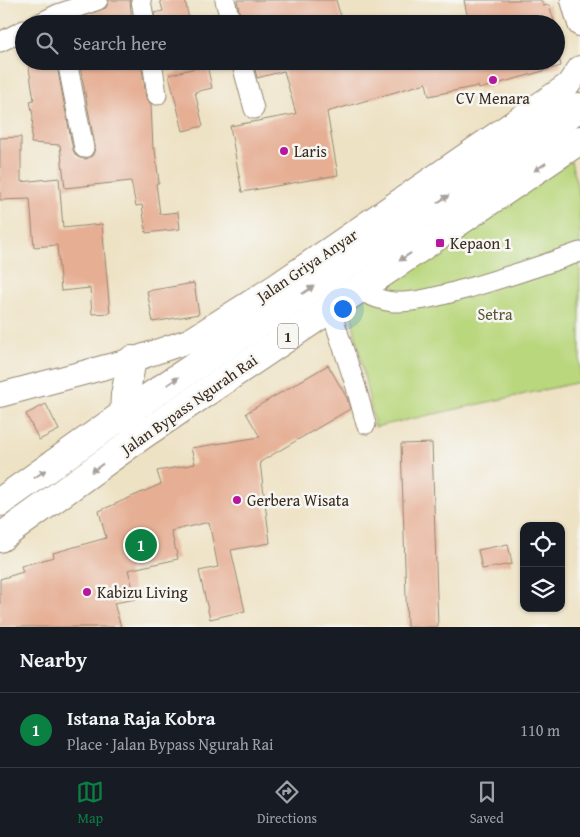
<!DOCTYPE html>
<meta charset="utf-8">
<style>
:root{--surface:#171b24;--page:#242831;--text:#f1f3f6;--muted:#9ea1a6;--line:#363941;--accent:#0b8043}
body{margin:0;font-family:"Gentium Book Plus",serif;background:var(--page);color:var(--text)}
.controls{position:absolute;right:15px;bottom:15px;display:grid;overflow:hidden;border-radius:10px;box-shadow:0 1px 4px #0004}
.controls button{width:45px;height:45px;display:grid;place-items:center;padding:0;border:0;border-bottom:1px solid var(--line);background:var(--surface);color:var(--text);font:25px sans-serif}
.you{position:absolute;left:342px;top:308px;width:18px;height:18px;margin:-12px;border:4px solid #fff;border-radius:50%;background:#1a73e8;box-shadow:0 0 0 8px #1a73e833}
.badge{display:grid;place-items:center;width:32px;height:32px;border-radius:50%;background:var(--accent);color:#fff;font-size:16px;font-weight:700}
.pin{position:absolute;translate:-50% -50%;border:2px solid #fff;box-shadow:0 1px 5px #0006}
.list{margin:0;padding:0;list-style:none}
h2{display:flex;justify-content:space-between;align-items:center;height:65px;margin:0;padding:0 20px;font-size:21px}
h2 small{font-size:16px;font-weight:400;color:var(--muted)}
.list li{display:grid;grid-template-columns:32px 1fr auto;gap:15px;align-items:center;box-sizing:border-box;height:75px;padding:0 20px;border-top:1px solid var(--line)}
.list b{display:block;font-size:19px;white-space:nowrap}
.list p{margin:0;font-size:16px;white-space:nowrap;color:var(--muted)}
.list em{font-size:16px;font-style:normal;color:var(--muted)}
.icon{flex:none;width:28px;height:28px;fill:none;stroke:currentColor;stroke-width:2;stroke-linecap:round;stroke-linejoin:round}
.map{position:relative;flex:none;width:580px;height:627px;overflow:hidden}
.search{position:absolute;background:var(--surface);box-shadow:0 1px 4px #0004;left:15px;right:15px;top:15px;height:55px;display:flex;align-items:center;gap:12px;box-sizing:border-box;padding:0 18px;border-radius:28px;color:var(--muted);font-size:19px}
.sheet{height:140px;background:var(--surface)}
nav{display:flex;justify-content:space-around;align-items:center;box-sizing:border-box;height:70px;border-top:1px solid var(--line);background:var(--surface);font-size:14px;color:var(--muted)}
nav a{display:grid;justify-items:center;gap:2px}
nav .on{color:var(--accent)}
.map>svg:first-child{display:block}
</style>
<div class="map">
<svg width="580" height="627" viewBox="0 0 580 627">
<rect width="100%" height="100%" fill="#f6f6f2"/>
<filter id="ink" filterUnits="userSpaceOnUse"><feTurbulence type="fractalNoise" baseFrequency=".02" numOctaves="2"/><feDisplacementMap in="SourceGraphic" scale="10" xChannelSelector="R" yChannelSelector="G"/><feConvolveMatrix kernelMatrix="1 2 1 2 8 2 1 2 1" color-interpolation-filters="sRGB"/></filter>
<filter id="wash" filterUnits="userSpaceOnUse"><feTurbulence type="fractalNoise" baseFrequency=".0096" numOctaves="4" result="noise"/><feDisplacementMap in="SourceGraphic" scale="20" xChannelSelector="R" yChannelSelector="G"/><feGaussianBlur stdDeviation="1.12" result="paint"/><feColorMatrix in="noise" values="0 0 0 0 0 0 0 0 0 0 0 0 0 0 0 0 0 1.4 0 .05"/><feComposite in="paint" operator="in"/></filter>
<g filter="url(#wash)">
<rect width="100%" height="100%" fill="#eee2c4"/>
<polygon fill="#b9d77d" stroke="#7a804e" points="571,161 580,199 580,382 375,427 350,308"/>
<g id="blocks">
<g fill="#e6af94">
<polygon points="109,0 130,0 132,24 78,24 77,19 106,8"/>
<polygon points="160,0 185,0 190,24 156,24 154,13 163,11"/>
<polygon points="237,0 336,0 343,24 242,24"/>
<polygon points="464,0 541,0 543,6 549,5 555,24 469,24"/>
<polygon points="29,61 56,61 73,150 76,156 80,158 86,159 92,156 94,152 95,146 79,61 141,61 146,97 151,104 153,149 155,149 159,183 156,183 160,214 178,212 180,229 146,233 142,205 136,206 131,181 65,188 60,145 31,143 33,116 30,101 34,100 29,68 30,68"/>
<polygon points="253,61 560,61 561,66 479,89 478,86 429,96 426,83 327,112 338,175 242,192 230,126 296,114 284,71 257,78"/>
<polygon points="207,65 212,88 195,92 203,126 183,131 169,75"/>
<polygon points="21,137 21,182 59,178 63,228 102,224 110,313 92,314 90,288 61,291 57,245 34,247 30,199 0,200 0,138"/>
<polygon points="194,283 199,314 153,322 147,291"/>
<polygon points="328,365 347,398 350,409 260,462 270,543 231,550 245,611 210,619 199,571 218,567 209,522 171,531 178,559 128,570 136,599 114,603 121,627 0,627 0,579 23,572 21,566 54,557 53,553 106,538 99,511 161,484 157,471 195,464 191,448 260,437 246,413"/>
<polygon points="46,404 59,430 39,440 26,414"/>
<polygon points="432,443 438,627 407,627 401,444"/>
<polygon points="508,544 512,564 482,569 478,550"/>
</g>
</g>
</g>
<g filter="url(#ink)">
<use href="#blocks" fill-opacity="0" stroke="#948671" stroke-width="1"/>
<g fill="none" stroke-linecap="round" stroke-linejoin="round">
<defs>
<g id="minor">
<polyline points="141,0 145,24"/>
<polyline points="225,0 231,24"/>
<polyline points="38,24 58,14 98,0"/>
<polyline points="0,42 24,30"/>
<polyline points="67,61 84,148"/>
<polyline points="152,61 157,95"/>
<polyline points="241,61 254,109"/>
<path d="M 357,289 C 368,295 381,301 393,302 C 419,303 445,294 469,288 C 507,277 543,265 580,252"/>
<polyline points="330,308 356,387 366,424"/>
</g>
<g id="tertiary">
<polyline points="573,0 580,24"/>
<polyline points="0,395 132,360 191,340 276,286 568,85 580,68"/>
</g>
<g id="trunk">
<polyline points="131,423 124,414 125,395 132,360"/>
<polyline points="0,502 124,414 580,107"/>
<polyline points="0,538 141,436 580,140"/>
</g>
</defs>
<use href="#minor" stroke="#948671" stroke-width="21"/>
<use href="#tertiary" stroke="#948671" stroke-width="26"/>
<use href="#trunk" stroke="#948671" stroke-width="30"/>
<use href="#minor" stroke="#fff" stroke-width="19"/>
<use href="#tertiary" stroke="#fff" stroke-width="24"/>
<use href="#trunk" stroke="#fff" stroke-width="28"/>
</g>
<defs><path id="oneway-solid" d="M-6-.8H1V-3.2L6.5 0L1 3.2V.8H-6Z" transform="scale(1.25)"/></defs>
<g fill="#a79f9a">
<use href="#oneway-solid" transform="translate(540 167) rotate(146)"/>
<use href="#oneway-solid" transform="translate(443 199) rotate(-34)"/>
<use href="#oneway-solid" transform="translate(405 257) rotate(146)"/>
<use href="#oneway-solid" transform="translate(308 290) rotate(-34)"/>
<use href="#oneway-solid" transform="translate(173 381) rotate(-34)"/>
<use href="#oneway-solid" transform="translate(97 468) rotate(144)"/>
<use href="#oneway-solid" transform="translate(40 474) rotate(-35)"/>
</g>
</g>
<g fill="#b5179e" stroke="#f6f6f2" stroke-width="2">
<circle cx="493" cy="80" r="5"/>
<circle cx="284" cy="151" r="5"/>
<rect x="435" y="238" width="10" height="10" rx="2.5"/>
<circle cx="237" cy="500" r="5"/>
<circle cx="87" cy="592" r="5"/>
</g>
<g text-anchor="middle" dominant-baseline="central" stroke-width="5" stroke-linejoin="round" paint-order="stroke">
<rect fill="#f6f6f2" stroke="#73675e" stroke-width="1" x="278" y="323.5" width="20" height="25" rx="4"/>
<g font-size="15" font-weight="bold" fill="#3b2a1e">
<text x="288" y="336">1</text>
</g>
<g font-size="16" fill="#3b2a1e" stroke="#f6f6f2" text-anchor="start">
<text x="493" y="98" text-anchor="middle">CV Menara</text>
<text x="294" y="151">Laris</text>
<text x="450" y="243">Kepaon 1</text>
<text x="247" y="500">Gerbera Wisata</text>
<text x="97" y="592">Kabizu Living</text>
</g>
<g font-size="16" fill="#3b2a1e" stroke="#f6f6f2">
<text transform="translate(307 265) rotate(-34)">Jalan Griya Anyar</text>
<text transform="translate(189 404) rotate(-35)">Jalan Bypass Ngurah Rai</text>
</g>
<g font-size="16" fill="#5a5536" stroke="#f6f6f2">
<text x="495" y="314">Setra</text>
</g>
</g>
</svg>
<div class="controls">
<button><svg class="icon" aria-label="locate" viewBox="0 0 24 24"><circle cx="12" cy="12" r="6"/><path d="M12 2v4M12 18v4M2 12h4M18 12h4"/></svg></button>
<button><svg class="icon" aria-label="layers" viewBox="0 0 24 24"><path d="M12 4l9 5-9 5-9-5zM3 14l9 5 9-5"/></svg></button>
</div>
<div class="you"></div>
<div class="pin badge" style="left:141px;top:545px">1</div>
<div class="search"><svg class="icon" aria-label="search" viewBox="0 0 24 24"><circle cx="10" cy="10" r="6"/><path d="M15 15l6 6"/></svg>Search here</div>
</div>
<section class="sheet">
<h2>Nearby<small></small></h2>
<ul class="list">
<li><span class="badge">1</span><div><b>Istana Raja Kobra</b><p>Place · Jalan Bypass Ngurah Rai</p></div><em>110 m</em></li>
</ul>
</section>
<nav>
<a class="on"><svg class="icon" aria-label="map" viewBox="0 0 24 24"><path d="M3 6l6-2 6 2 6-2v14l-6 2-6-2-6 2zM9 4v14M15 6v14"/></svg>Map</a>
<a><svg class="icon" aria-label="directions" viewBox="0 0 24 24"><path d="M12 3l9 9-9 9-9-9zM9 14v-3h6M13 9l2 2-2 2"/></svg>Directions</a>
<a><svg class="icon" aria-label="saved" viewBox="0 0 24 24"><path d="M7 4h10v16l-5-4-5 4z"/></svg>Saved</a>
</nav>
